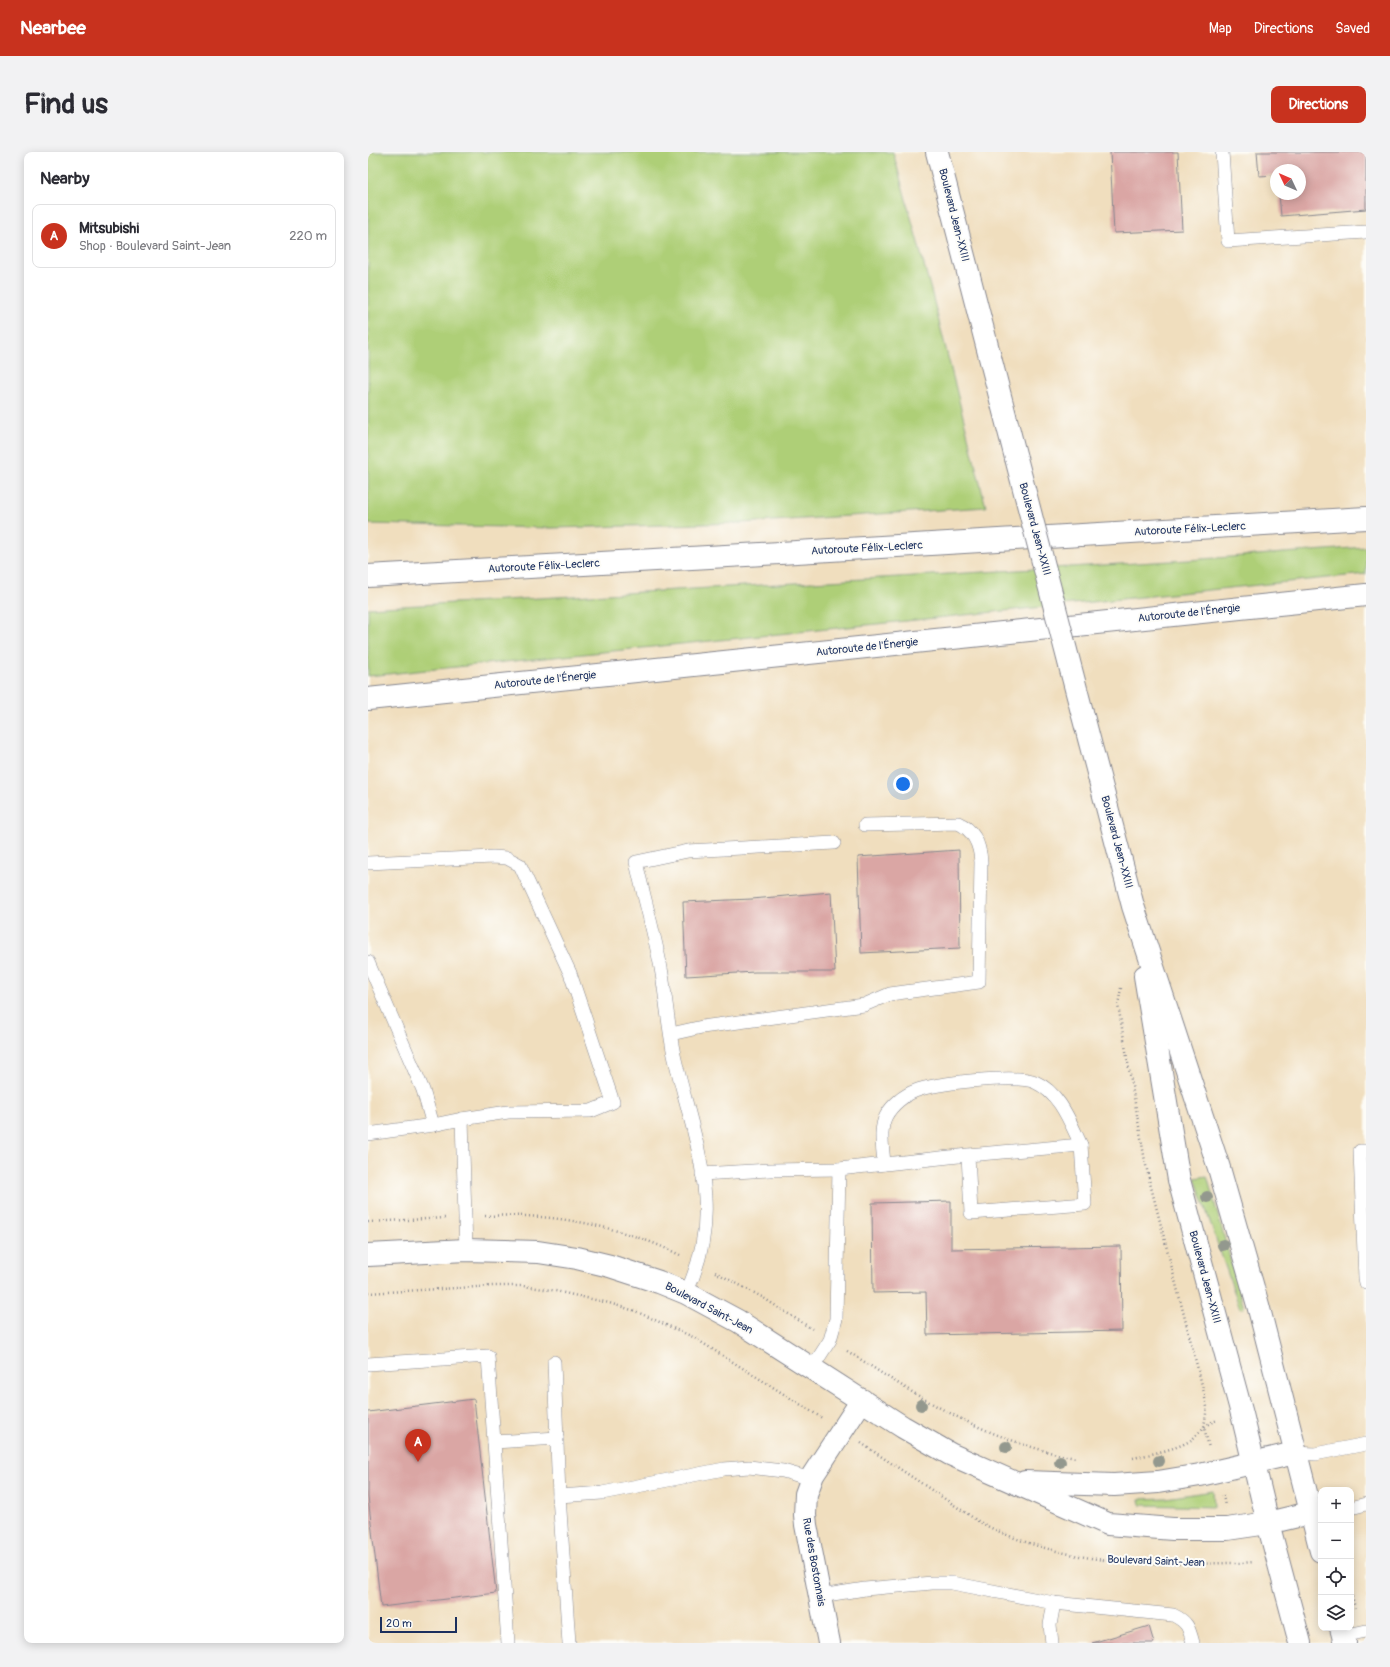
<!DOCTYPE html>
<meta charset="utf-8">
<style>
:root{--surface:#fff;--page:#f2f2f3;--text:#2b2b33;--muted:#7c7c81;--line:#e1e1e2;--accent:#c8321e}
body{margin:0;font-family:Pangolin,sans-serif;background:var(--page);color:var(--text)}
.controls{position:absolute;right:12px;bottom:12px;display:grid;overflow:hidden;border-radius:8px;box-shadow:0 2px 10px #0003}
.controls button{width:36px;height:36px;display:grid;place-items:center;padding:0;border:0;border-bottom:1px solid var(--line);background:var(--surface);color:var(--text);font:20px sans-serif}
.compass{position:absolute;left:902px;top:12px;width:36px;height:36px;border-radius:50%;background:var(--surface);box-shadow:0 2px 10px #0003;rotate:314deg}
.scale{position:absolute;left:12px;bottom:10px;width:77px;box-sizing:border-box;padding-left:4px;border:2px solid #1b2f5e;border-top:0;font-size:11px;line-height:14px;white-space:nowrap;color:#1b2f5e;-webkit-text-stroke:3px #fdfcf7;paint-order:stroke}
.you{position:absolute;left:535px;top:632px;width:14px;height:14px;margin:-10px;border:3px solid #fff;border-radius:50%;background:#1a73e8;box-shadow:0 0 0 6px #1a73e833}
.badge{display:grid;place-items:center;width:26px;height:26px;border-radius:50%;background:var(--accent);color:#fff;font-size:13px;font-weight:700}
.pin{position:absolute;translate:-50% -33px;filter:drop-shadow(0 1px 2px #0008)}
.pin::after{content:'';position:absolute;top:21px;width:14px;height:12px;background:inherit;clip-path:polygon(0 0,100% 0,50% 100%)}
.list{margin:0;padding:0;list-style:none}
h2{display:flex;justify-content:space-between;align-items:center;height:52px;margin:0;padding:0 16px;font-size:17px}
h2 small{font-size:13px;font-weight:400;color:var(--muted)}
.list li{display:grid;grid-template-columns:26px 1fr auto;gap:12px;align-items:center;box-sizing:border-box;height:64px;margin:0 8px 8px;padding:0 8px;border:1px solid var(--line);border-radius:8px}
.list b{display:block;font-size:15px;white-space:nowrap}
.list p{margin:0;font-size:13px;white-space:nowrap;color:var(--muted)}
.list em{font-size:13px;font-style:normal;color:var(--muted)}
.icon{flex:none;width:22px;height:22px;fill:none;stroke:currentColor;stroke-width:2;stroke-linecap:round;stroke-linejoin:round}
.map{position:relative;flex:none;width:998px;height:1491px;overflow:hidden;border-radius:8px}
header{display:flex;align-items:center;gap:24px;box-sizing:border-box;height:56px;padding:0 20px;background:var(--accent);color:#fff}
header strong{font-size:19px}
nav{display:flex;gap:22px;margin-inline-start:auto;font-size:14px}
.intro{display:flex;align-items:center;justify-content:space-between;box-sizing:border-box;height:96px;padding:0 24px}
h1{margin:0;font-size:28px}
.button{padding:10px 18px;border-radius:8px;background:var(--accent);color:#fff;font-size:14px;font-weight:700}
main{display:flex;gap:24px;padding:0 24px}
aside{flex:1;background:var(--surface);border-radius:8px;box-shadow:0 2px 10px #0003}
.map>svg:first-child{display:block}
</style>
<header>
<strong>Nearbee</strong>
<nav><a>Map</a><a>Directions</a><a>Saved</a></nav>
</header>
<div class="intro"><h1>Find us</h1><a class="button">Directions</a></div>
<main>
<aside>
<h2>Nearby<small></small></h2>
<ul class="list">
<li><span class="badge">A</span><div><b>Mitsubishi</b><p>Shop · Boulevard Saint-Jean</p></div><em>220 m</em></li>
</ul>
</aside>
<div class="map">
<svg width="998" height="1491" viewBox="0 0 998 1491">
<rect width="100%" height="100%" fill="#fdfcf7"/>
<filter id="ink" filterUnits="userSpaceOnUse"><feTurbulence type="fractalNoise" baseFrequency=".025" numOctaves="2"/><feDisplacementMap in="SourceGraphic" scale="8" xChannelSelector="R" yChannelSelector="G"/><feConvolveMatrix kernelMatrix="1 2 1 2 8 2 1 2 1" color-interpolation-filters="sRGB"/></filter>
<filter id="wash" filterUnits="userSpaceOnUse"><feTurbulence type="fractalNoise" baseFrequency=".012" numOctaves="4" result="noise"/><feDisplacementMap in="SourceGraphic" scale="16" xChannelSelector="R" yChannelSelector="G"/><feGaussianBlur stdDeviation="0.9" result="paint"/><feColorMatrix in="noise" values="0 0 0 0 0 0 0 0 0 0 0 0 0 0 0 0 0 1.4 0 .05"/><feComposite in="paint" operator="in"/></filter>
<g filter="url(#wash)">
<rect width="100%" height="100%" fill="#f0debe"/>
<g fill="#aecf77" stroke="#647f6a">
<polygon points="0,0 525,0 564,142 618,355 374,371 184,376 0,372"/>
<polygon points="998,395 998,422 0,524 0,456 821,408"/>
<polygon points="839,1024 876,1156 872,1157 827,1026"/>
<polygon points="845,1339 846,1355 773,1353 772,1347 798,1346"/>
</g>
<g id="blocks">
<g fill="#daa6a4">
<polygon points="742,0 810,0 814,78 746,81"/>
<polygon points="889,0 998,0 998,57 913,64 911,42 932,42 932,18 908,18 908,23 891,24"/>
<polygon points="591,698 592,796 493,801 490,705"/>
<polygon points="463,740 467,820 387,820 318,824 315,750 384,747"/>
<polygon points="583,1049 583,1097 753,1094 754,1179 559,1183 558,1140 505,1141 504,1051"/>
<polygon points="106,1247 128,1441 13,1455 0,1345 0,1260"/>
<polygon points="781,1474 786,1491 724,1491"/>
</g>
</g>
</g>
<g filter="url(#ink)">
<use href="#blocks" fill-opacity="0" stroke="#86868e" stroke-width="1"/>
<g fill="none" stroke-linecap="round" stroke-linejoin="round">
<defs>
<g id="service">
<polyline points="854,0 860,89 998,80"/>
<polyline points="0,711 125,705 139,706 152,713 202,821 245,950 223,959 140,960 94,967"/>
<polyline points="0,810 55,938 65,973"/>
<path d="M 303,882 L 334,875 L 496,853 L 522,842 L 611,830 L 613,710 C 612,693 606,678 590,671 L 497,673"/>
<polyline points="0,982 65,973 94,967 98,1098"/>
<polyline points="998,999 992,999 997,1126 998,1131"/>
<path d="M 516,1012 C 515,997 511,977 518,964 C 524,953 536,943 547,939 C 567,931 649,922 667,930 C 692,941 702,970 713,993"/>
<polyline points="334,1022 402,1018 471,1017"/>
<path d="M 318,1141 C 359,1057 325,986 306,903 C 300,874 298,845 293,816 C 286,781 276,745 268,710 L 320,699 L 466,691"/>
<polyline points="186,1210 191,1344 201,1491"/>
<polyline points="0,1212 120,1204 140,1491"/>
<polyline points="444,1216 462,1188 468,1167 471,1017 600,1003 713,993 717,1052 603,1061 600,1003"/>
<polyline points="126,1290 189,1286"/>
<polyline points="927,1301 947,1302 998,1292"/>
<polyline points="191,1344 234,1341 356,1317 381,1315 415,1319 443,1327"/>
<polyline points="983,1356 998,1352"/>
<path d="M 452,1444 L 497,1437 L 564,1431 L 584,1431 L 686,1451 L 805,1463 C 820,1470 821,1476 825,1491"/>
<polyline points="975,1484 998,1479"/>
<polyline points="684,1491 682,1473 686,1451"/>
</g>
<polyline id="minor" points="461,1491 438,1373 437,1363 438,1342 445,1323 494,1248"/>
<g id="tertiary">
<polyline points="569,0 648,306"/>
<polyline points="714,560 765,754 851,1016 890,1153 953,1399"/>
<polyline points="777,824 811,1028 874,1262 900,1371 932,1491"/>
<polyline points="0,1103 98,1098 170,1100 209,1106 242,1114 291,1130 318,1141 370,1169 535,1275 582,1302 740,1372 805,1377 859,1377 900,1371 942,1361"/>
<polyline points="657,1330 746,1333 790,1330 832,1323 927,1301"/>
<polyline points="973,1476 977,1491"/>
</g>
<g id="motorway">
<polyline points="0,424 412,401 998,366"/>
<polyline points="0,547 998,443"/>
</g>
</defs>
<use href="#service" stroke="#86868e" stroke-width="14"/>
<use href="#minor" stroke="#86868e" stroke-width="24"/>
<use href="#tertiary" stroke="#86868e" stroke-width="24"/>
<use href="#motorway" stroke="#86868e" stroke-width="24"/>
<g stroke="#86868e" stroke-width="2.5" stroke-dasharray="1 3" stroke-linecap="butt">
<polyline points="753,836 750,853 777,1009 782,1031 835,1237 839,1255 836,1275 841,1296"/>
<path d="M 117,1064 C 184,1061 251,1073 312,1103"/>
<polyline points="0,1070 78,1066"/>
<polyline points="347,1120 394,1145 444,1177"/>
<polyline points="0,1141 125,1134 155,1134 183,1138 241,1151 267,1159 325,1185 454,1266"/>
<path d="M 479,1199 C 496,1209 511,1220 528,1230 C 583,1265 644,1294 708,1306"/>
<path d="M 493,1291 L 610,1369 C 653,1393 704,1405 753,1410 C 792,1414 833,1411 873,1411 L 886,1410"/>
<path d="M 765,1306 C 779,1303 808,1297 820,1290 C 832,1283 834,1272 850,1268"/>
<polyline points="855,1343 857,1354"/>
<polyline points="983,1440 987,1456"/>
</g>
<use href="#service" stroke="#fff" stroke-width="13"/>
<use href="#minor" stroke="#fff" stroke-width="22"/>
<use href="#tertiary" stroke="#fff" stroke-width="22"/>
<use href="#motorway" stroke="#fff" stroke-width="22"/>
<defs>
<polyline id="tertiary-bridge" points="648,306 714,560"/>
</defs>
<use href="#tertiary-bridge" stroke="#86868e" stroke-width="24" stroke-linecap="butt"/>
<use href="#tertiary-bridge" stroke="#fff" stroke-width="22"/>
</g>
<g fill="#93988e">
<circle cx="839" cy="1045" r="6"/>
<circle cx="855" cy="1093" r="6"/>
<circle cx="553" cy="1253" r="6"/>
<circle cx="638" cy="1295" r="6"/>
<circle cx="791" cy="1309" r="6"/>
<circle cx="692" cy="1310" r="6"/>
</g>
</g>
<g text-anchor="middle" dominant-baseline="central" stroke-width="4" stroke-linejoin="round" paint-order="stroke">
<g font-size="11" fill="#1b2f5e" stroke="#fdfcf7">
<text transform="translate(586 63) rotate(76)">Boulevard Jean-XXIII</text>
<text transform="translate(667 377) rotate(75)">Boulevard Jean-XXIII</text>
<text transform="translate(822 377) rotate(-3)">Autoroute Félix-Leclerc</text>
<text transform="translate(499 396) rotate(-3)">Autoroute Félix-Leclerc</text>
<text transform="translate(176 414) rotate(-3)">Autoroute Félix-Leclerc</text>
<text transform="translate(821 461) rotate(-6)">Autoroute de l'Énergie</text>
<text transform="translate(499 495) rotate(-6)">Autoroute de l'Énergie</text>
<text transform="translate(177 528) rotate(-6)">Autoroute de l'Énergie</text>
<text transform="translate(749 690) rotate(75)">Boulevard Jean-XXIII</text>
<text transform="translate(837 1125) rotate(75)">Boulevard Jean-XXIII</text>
<text transform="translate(341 1156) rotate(28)">Boulevard Saint-Jean</text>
<text transform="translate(788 1409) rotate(2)">Boulevard Saint-Jean</text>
<text transform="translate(446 1410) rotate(80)">Rue des Bostonnais</text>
</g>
</g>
</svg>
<div class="controls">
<button>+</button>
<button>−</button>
<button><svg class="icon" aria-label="locate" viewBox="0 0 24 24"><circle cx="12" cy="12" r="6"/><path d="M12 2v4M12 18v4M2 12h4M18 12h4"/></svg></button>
<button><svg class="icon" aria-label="layers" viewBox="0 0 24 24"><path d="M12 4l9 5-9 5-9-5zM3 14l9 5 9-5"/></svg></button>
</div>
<svg class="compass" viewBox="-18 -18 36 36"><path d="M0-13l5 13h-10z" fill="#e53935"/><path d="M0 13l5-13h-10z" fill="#7c7c81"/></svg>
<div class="scale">20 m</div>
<div class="you"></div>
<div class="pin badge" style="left:50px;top:1310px">A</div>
</div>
</main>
